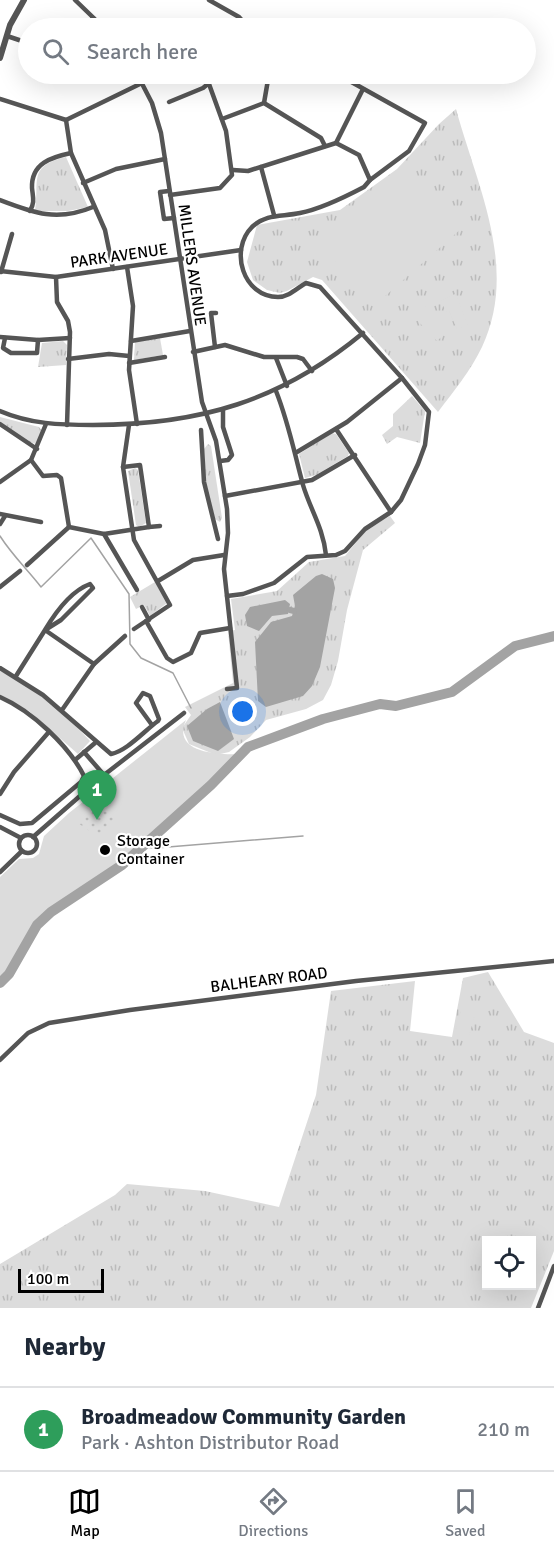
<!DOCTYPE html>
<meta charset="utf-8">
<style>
:root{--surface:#fff;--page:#f2f2f3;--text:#1f2937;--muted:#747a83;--line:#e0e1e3;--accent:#000}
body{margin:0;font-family:Signika,sans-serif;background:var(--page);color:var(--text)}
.controls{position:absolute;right:18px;bottom:18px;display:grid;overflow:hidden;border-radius:0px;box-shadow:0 6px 24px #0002}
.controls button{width:54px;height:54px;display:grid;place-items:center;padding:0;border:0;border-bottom:2px solid var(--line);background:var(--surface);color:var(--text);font:30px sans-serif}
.scale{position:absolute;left:18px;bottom:15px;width:86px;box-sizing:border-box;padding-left:6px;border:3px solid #000;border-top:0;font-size:16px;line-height:21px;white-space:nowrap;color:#000;-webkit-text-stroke:4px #fff;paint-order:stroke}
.you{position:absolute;left:243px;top:712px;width:21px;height:21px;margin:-15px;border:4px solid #fff;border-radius:50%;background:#1a73e8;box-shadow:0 0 0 9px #1a73e833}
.badge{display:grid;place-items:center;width:39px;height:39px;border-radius:50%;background:var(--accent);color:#fff;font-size:20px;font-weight:700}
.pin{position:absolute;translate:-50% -50px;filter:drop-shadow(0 2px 3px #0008)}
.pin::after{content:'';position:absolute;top:32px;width:21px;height:18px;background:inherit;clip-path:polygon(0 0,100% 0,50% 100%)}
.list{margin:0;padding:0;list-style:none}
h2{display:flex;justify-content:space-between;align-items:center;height:78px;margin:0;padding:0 24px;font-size:26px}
h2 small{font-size:20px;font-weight:400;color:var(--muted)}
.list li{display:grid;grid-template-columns:39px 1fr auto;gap:18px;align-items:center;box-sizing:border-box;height:84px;padding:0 24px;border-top:2px solid var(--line)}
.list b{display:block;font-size:22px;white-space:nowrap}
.list p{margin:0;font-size:20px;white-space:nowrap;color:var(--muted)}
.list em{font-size:20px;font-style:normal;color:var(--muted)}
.icon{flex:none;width:33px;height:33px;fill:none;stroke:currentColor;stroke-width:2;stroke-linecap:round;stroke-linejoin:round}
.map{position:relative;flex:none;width:554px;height:1308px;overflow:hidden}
.search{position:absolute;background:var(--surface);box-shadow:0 6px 24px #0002;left:18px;right:18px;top:18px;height:66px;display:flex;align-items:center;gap:15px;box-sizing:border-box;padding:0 21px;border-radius:33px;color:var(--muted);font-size:22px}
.sheet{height:162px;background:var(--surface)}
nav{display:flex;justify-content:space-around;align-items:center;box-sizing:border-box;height:84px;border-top:2px solid var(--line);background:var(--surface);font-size:16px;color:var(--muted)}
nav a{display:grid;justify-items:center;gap:3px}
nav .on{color:var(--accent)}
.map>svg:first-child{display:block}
</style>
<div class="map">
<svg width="554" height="1308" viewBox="0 0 554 1308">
<defs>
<pattern id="grass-tufts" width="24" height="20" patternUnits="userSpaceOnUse" patternTransform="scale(1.5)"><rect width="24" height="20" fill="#dcdcdc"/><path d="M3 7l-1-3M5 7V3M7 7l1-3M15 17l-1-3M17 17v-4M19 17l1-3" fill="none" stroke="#bbb"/></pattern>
<pattern id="garden-dots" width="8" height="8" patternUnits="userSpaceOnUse" patternTransform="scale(1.5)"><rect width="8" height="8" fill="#dcdcdc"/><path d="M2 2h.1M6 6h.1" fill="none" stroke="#bbb" stroke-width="1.8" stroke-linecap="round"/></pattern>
</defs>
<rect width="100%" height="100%" fill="#fff"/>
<g fill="url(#grass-tufts)" fill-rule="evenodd">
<path d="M 456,109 C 477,186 519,268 482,347 C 471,370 454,391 438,412 L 322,280 L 313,277 L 287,291 L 280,293 L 267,290 L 253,280 L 247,262 L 257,225 L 340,210 L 397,169 L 439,124 Z"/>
<path d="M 66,157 L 88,207 L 68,211 L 35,211 C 40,181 27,166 66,157 Z"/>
<polygon points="160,338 163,355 134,360 135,342"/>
<polygon points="63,341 67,345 66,365 38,367 42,343"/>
<polygon points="412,396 425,411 420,443 397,437 387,444 382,435 393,426 393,414"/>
<polygon points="0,417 39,427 42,431 36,444 26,441 0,422"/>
<polygon points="332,433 336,434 349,453 348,456 316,475 305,478 299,454"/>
<polygon points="208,444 211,446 222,518 220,522 215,519 206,483 204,449"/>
<polygon points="135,468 138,470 146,523 139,527 136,525 128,471"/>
<polygon points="390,516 395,523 363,550 347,610 338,661 331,685 323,700 306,709 266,720 250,737 229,752 216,755 189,744 182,728 191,715 185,707 233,683 228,631 235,630 231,599 277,591 309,562 345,556 367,529"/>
<polygon points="155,582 167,603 150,616 144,605 136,609 130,597"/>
<path d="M 488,972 L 524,1032 L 554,1043 L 554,1251 L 531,1308 L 0,1308 L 0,1264 L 115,1195 L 127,1184 L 205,1191 L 279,1207 L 316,1095 L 331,991 L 415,981 L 410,1031 L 452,1037 L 463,978 ZM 486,1240 L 532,1240 L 532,1286 L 486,1286 Z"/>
</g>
<g fill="#dcdcdc">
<polygon points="410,170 462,228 374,306 323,247"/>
<polygon points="455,294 468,324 457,329 449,311 446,312 441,301"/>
<polygon points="425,306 448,331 437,341 414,317"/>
<path d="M 0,671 C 35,687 64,713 90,741 L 78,754 L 29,711 L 0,695 Z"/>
<path d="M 186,720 C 171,753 219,755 239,754 L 231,766 L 122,865 L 51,912 L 37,925 L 9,974 L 0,983 L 0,877 L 19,859 L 33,858 L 39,854 L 44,836 L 69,813 Z"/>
<polygon points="462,1006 476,1010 468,1040 454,1036"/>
</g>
<polygon fill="url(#garden-dots)" points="93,801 116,817 101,839 78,823"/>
<g fill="#a3a3a3">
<polygon points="322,574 333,579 335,588 320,667 312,686 303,696 266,707 258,701 255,642 271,622 292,616 295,606 293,595 316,576"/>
<polygon points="285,600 290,604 288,614 272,616 259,631 247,626 245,615 250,607"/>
<polygon points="220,702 234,739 218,751 193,741 187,726 207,709"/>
</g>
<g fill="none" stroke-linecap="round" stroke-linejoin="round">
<g stroke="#a3a3a3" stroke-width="1.5">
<path d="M 0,536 C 12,555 27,569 41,587 L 91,538 L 129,594 L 130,644 L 141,658 L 173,673 L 191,708"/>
<polyline points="143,847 156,848 303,836"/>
</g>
<polyline stroke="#a3a3a3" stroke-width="6" points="290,610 294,611"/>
<polyline stroke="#a3a3a3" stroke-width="10" points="0,983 9,974 37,925 51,912 122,865 211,785 248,747 323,719 380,704 396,706 452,692 515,646 554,636"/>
<g stroke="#555" stroke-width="4.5">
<polyline points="75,0 104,28"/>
<polyline points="209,0 239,17 249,28"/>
<polyline points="85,28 93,18"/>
<polyline points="7,36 28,43"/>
<polyline points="137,74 152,103 161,133 202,402 216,441 227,509 228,533 224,569 237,688 227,689"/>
<polyline points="337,74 425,123 409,151 370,180"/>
<polyline points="0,99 66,120 71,153 105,230 113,269"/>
<polyline points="169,102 203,88 220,74"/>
<polyline points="264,103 269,74"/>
<polyline points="222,119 264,103 321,138 325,146"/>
<polyline points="66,120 142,83"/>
<polyline points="336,143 363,89"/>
<polyline points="261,167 274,215"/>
<polyline points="83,183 116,169 165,159"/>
<polyline points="169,191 160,192 164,219 174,218"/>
<polyline points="170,195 220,188 232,175 226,131 209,84"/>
<path d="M 0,200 C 34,213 57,222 93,207"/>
<path d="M 30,211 C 35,202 33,198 32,188 C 31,163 52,157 71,153"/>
<polyline points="127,267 133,306 129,370 137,424"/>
<polyline points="0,271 56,277 241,250"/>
<polyline points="1,272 12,234"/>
<polyline points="56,277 57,302 68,321 70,332 67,425"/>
<polyline points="0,337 38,340 70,338"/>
<polyline points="5,338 3,348 11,353 37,353 38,340"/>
<polyline points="131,341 190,331"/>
<polyline points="215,347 211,313 216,313"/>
<polyline points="193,352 225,345 264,357 297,357 303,359 312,371"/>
<polyline points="276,358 287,386"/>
<polyline points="68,359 109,354 129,356"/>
<polyline points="129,363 165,357"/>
<path d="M 276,391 C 289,424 294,452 303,485 C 310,509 323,527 326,555"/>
<path d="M 0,411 C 30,424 60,425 93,425 C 199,425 281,401 363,333"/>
<polyline points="0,424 37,449"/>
<polyline points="129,425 123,467 134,540 170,605 134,629"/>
<polyline points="336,429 391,512"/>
<polyline points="201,430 204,482 218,539"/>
<polyline points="297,452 347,422 402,378"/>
<polyline points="31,460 43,476 57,475 61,478 69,527"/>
<polyline points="220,461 228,460 232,455 223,427 223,410"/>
<polyline points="0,482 31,460 46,424"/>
<polyline points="225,496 312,480 355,455"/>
<polyline points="0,514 41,522"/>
<polyline points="0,524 5,516"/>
<polyline points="149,527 160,526"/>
<polyline points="104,534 137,590"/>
<polyline points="27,565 69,527 104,534 149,527 140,465 123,467"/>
<polyline points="158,581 193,560 224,555"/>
<polyline points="0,587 20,571"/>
<path d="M 227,596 L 243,594 L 274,583 L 307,557 L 336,555 L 345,551 L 365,529 L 391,512 L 401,500 L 418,464 L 425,445 L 429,412 L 402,378 L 320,287 L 306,283 C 297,288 289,297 278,297 C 243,297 229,250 252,227 C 267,213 282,217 300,213 C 321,209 345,197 364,187 L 370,180 L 359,155 L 336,143 L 248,171 L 233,170"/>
<polyline points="142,607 149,620"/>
<polyline points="146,621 167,658 173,662 191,653 200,633 230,628"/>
<path d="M 0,668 L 43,695 L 111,754 C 127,751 144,731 158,721 L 159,719 L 150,696 L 143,693 L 136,703 L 152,725"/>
<path d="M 16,676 L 45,630 L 61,620 L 93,588 L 90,584 C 71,591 55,613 45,630 L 94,664"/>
<path d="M 0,697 C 32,711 69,746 84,776 L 81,782 L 32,823 L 20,824 L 0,815"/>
<polyline points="62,710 94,664 125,636"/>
<polyline points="84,752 104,775"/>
<polyline points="75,760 95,743"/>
<polyline points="0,794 14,772 48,733"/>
<polyline points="0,827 21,838"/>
<circle cx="28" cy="844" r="9"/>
<polyline points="33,837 104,775 184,713"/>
<polyline points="0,872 22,851"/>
<polyline points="0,1060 28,1033 49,1023 130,1010 356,981 554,961"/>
<polyline points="538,1308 554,1266"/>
</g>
<polyline stroke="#555" stroke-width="6" points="0,58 10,25 24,0"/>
</g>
<circle fill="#000" stroke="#fff" stroke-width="2" cx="105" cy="850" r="6"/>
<g text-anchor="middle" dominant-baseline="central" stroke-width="4.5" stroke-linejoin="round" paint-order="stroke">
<g font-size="16" fill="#000" stroke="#fff">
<text transform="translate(119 256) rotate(-8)">PARK AVENUE</text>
<text transform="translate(192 265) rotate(82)">MILLERS AVENUE</text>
<text transform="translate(269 980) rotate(-7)">BALHEARY ROAD</text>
</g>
<g font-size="16" fill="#000" stroke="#fff" text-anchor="start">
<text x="117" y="841">Storage<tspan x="117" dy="18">Container</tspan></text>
</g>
</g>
</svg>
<div class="controls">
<button><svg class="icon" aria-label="locate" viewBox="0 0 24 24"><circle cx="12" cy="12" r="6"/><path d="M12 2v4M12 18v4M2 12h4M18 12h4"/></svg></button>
</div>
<div class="scale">100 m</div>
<div class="you"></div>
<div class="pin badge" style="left:97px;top:820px;background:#2e9e5b">1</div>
<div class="search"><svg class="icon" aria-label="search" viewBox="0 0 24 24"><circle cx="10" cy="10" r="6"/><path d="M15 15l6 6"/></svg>Search here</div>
</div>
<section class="sheet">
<h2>Nearby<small></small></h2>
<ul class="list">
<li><span class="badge" style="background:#2e9e5b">1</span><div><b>Broadmeadow Community Garden</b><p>Park · Ashton Distributor Road</p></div><em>210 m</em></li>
</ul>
</section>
<nav>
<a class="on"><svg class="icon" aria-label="map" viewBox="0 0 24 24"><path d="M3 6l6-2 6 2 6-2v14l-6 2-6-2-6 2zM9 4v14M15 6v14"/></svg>Map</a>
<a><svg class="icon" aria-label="directions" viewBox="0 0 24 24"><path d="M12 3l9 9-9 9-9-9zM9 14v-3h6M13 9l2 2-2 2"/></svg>Directions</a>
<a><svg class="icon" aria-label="saved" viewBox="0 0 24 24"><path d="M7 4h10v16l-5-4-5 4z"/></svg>Saved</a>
</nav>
